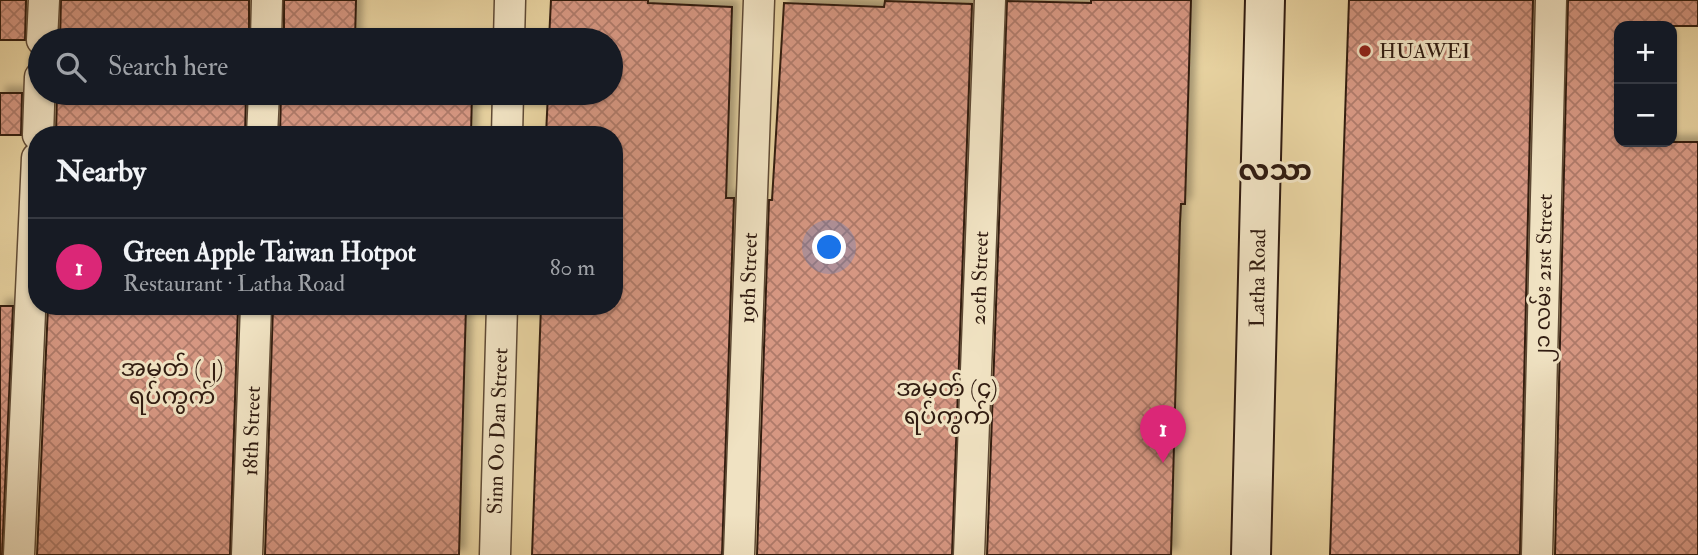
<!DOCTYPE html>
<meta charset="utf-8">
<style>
:root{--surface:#171b24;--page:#20242c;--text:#f1f3f6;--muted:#9ea1a6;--line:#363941;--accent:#db2777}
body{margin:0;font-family:"IM FELL Double Pica","Noto Sans Myanmar",serif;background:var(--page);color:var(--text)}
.controls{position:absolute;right:21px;top:21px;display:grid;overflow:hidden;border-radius:14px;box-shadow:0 2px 5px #0004}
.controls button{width:63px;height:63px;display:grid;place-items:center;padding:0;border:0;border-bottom:2px solid var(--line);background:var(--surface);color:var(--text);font:35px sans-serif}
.you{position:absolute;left:830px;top:248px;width:24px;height:24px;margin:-18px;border:5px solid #fff;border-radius:50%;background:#1a73e8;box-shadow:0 0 0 10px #1a73e833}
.badge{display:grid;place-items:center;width:46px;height:46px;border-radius:50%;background:var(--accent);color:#fff;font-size:23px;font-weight:700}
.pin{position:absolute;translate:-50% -58px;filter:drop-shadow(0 2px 4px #0008)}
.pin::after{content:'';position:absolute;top:37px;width:24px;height:21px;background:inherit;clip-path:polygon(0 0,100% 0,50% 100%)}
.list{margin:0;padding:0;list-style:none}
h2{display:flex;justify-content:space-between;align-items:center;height:91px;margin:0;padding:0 28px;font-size:30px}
h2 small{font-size:23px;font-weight:400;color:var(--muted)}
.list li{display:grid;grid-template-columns:46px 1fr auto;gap:21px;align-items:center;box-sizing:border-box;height:98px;padding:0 28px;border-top:2px solid var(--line)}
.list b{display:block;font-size:26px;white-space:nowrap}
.list p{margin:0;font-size:23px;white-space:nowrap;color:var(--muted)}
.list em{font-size:23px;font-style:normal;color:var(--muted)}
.icon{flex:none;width:38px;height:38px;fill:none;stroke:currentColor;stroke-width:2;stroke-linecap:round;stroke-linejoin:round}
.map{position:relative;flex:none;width:1698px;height:555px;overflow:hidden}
.search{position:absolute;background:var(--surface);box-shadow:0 2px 5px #0004;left:28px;top:28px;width:595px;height:77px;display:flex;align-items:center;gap:18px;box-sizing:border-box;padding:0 24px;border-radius:38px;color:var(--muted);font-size:26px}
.panel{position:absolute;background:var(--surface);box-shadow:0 2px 5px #0004;left:28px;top:126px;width:595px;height:189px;border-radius:28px}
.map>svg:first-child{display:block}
</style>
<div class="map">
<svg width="1698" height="555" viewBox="0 0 1698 555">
<defs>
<pattern id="building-cross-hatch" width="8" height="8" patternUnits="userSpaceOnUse" patternTransform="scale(1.75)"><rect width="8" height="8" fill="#d69782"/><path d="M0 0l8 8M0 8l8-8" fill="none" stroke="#ae7a69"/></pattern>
<filter id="shadow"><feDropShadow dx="6" dy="-6" stdDeviation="3.5" flood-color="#0004"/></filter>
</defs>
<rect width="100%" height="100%" fill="#e8d3a1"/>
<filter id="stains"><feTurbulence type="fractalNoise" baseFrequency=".00286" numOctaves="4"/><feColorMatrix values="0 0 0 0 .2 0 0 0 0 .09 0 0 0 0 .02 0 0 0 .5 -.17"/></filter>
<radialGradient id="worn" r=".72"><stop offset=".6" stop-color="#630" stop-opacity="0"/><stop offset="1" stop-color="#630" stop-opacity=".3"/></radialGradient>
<g fill="url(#building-cross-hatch)" stroke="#311c11" stroke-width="2" filter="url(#shadow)">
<polygon points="0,0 26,0 25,40 0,40"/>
<polygon points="61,0 249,0 249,40 60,40"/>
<polygon points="284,0 356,0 355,40 284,40"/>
<polygon points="551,0 648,0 648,3 732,7 726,198 734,198 722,555 532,555 541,306 614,306 614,135 546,135 548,93 611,93 611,40 549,40"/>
<polygon points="1091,0 1191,0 1185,204 1181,204 1180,223 1171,555 987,555 1007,1 1091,3"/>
<polygon points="1349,0 1533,0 1520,555 1330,555"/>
<polygon points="1568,0 1698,0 1698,26 1619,26 1619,142 1698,142 1698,555 1555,555"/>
<polygon points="885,1 972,4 952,555 757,555 769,200 772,200 784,3 884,7"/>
<polygon points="0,93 22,93 21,135 0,135"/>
<polygon points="57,93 246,93 245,135 56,135"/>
<polygon points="281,93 472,93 471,135 280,135"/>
<polygon points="0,306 13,306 2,555 0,555"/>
<polygon points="48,306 238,306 230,555 37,555"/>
<polygon points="273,306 466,306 459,555 265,555"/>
</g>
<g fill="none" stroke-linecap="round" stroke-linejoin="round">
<defs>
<g id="street">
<polyline points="42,40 44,0"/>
<polyline points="266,40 267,0"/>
<polyline points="509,40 510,0"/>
<polyline points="38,135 40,77"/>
<polyline points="262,135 264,93"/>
<polyline points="507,135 508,93"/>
<polyline points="19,555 37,158"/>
<polyline points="247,555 256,306"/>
<polyline points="495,555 502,306"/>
<polyline points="739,555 759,0"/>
<polyline points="969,555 990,0"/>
<polyline points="1537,555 1551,0"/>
</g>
<polyline id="secondary" points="1251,555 1265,0"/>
</defs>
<use href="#street" stroke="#5f4a35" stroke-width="33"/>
<use href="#secondary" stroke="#311c11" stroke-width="42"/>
<use href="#street" stroke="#f0e2c2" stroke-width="30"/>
<use href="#secondary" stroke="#f0e2c2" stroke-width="38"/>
</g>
<circle fill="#8f2418" stroke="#f0e2c2" stroke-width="2.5" cx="1365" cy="51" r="7"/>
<g text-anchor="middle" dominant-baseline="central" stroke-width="6" stroke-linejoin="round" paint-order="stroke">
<g font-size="21" fill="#311c11" stroke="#f0e2c2" text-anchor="start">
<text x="1379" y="51">HUAWEI</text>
</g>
<g font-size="21" fill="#311c11" stroke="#f0e2c2">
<text transform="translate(749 278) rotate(-88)">19th Street</text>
<text transform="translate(980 278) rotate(-88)">20th Street</text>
<text transform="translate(1258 278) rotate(-89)">Latha Road</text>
<text transform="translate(1544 278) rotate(-89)">၂၁ လမ်း 21st Street</text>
<text transform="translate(252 431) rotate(-88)">18th Street</text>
<text transform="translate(498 431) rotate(-88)">Sinn Oo Dan Street</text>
</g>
<g font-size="24" fill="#311c11" stroke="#f0e2c2">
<text x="172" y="368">အမှတ် (၂)<tspan x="172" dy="28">ရပ်ကွက်</tspan></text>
<text x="947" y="388">အမှတ် (၄)<tspan x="947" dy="28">ရပ်ကွက်</tspan></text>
</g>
<g font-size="28" font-weight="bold" fill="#311c11" stroke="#f0e2c2">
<text x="1275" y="171">လသာ</text>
</g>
</g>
<rect width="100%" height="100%" filter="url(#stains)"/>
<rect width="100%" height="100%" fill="url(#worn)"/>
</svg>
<div class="controls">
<button>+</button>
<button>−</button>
</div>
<div class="you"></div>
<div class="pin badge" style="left:1163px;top:463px">1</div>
<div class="search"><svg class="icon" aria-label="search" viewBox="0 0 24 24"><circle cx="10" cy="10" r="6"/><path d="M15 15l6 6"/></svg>Search here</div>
<section class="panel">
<h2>Nearby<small></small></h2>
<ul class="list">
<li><span class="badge">1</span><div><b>Green Apple Taiwan Hotpot</b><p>Restaurant · Latha Road</p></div><em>80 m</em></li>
</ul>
</section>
</div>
